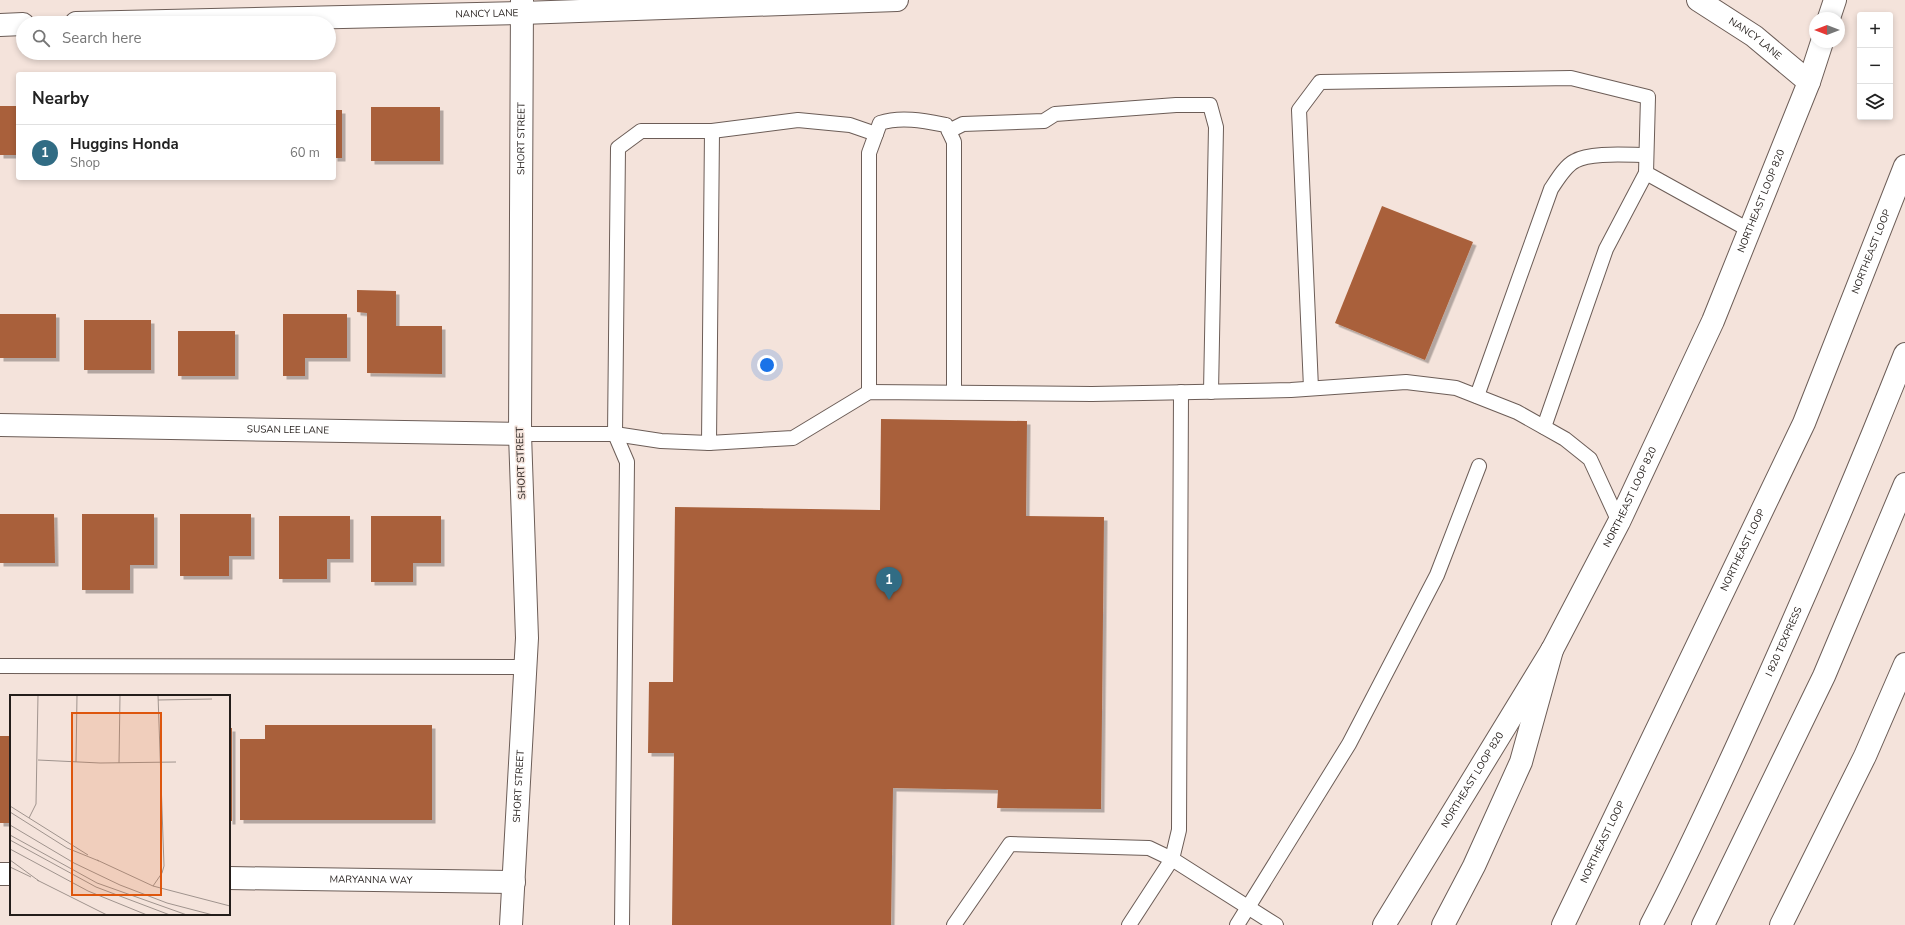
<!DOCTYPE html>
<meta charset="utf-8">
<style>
:root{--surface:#fff;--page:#f6f6f6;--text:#222;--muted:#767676;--line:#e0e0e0;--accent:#316c84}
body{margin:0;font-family:"Nunito Sans",sans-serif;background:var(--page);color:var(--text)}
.controls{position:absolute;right:12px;top:12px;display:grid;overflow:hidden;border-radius:4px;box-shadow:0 2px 6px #0003}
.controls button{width:36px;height:36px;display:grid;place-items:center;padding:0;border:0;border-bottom:1px solid var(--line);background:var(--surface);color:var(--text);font:20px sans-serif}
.compass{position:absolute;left:1809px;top:12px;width:36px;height:36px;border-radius:50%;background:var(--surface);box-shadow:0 2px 6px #0003;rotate:270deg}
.you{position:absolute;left:767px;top:365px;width:14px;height:14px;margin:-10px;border:3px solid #fff;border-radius:50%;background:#1a73e8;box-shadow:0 0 0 6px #1a73e833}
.badge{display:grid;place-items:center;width:26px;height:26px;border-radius:50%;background:var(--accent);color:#fff;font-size:13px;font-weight:700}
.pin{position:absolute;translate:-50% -33px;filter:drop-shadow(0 1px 2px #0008)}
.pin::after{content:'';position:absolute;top:21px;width:14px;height:12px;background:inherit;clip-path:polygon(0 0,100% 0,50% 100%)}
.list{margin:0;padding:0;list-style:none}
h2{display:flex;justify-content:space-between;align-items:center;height:52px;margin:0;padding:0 16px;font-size:17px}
h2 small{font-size:13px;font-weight:400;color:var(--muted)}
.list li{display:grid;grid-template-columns:26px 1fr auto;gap:12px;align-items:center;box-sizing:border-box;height:56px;padding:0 16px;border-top:1px solid var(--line)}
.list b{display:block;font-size:15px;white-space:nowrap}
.list p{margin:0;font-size:13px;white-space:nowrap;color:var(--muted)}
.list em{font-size:13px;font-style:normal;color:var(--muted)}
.icon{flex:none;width:22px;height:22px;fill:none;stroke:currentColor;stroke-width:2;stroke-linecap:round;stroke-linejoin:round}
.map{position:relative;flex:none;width:1905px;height:925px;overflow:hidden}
.search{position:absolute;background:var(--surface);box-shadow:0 2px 6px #0003;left:16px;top:16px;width:320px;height:44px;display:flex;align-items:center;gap:10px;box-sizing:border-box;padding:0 14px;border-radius:22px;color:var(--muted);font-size:15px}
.panel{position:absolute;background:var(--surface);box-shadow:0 2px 6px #0003;left:16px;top:72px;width:320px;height:108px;border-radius:4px}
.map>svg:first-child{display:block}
</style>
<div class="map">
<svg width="1905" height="925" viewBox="0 0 1905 925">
<defs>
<filter id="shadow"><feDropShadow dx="3.5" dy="3.5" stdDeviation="0" flood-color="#0004"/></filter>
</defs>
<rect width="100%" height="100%" fill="#f4e3db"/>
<g fill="#a9603a" filter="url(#shadow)">
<rect x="0" y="106" width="18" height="49"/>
<rect x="371" y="107" width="69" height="54"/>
<rect x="334" y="110" width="8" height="48"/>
<polygon points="1382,206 1473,242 1425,360 1335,323"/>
<polygon points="357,290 396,291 396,326 442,326 442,374 367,373 367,313 357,312"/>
<rect x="0" y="314" width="56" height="44"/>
<polygon points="283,314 347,314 347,358 305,358 305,376 283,376"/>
<rect x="84" y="320" width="67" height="50"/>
<rect x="178" y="331" width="57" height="45"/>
<polygon points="881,419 1027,421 1026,516 1104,517 1101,809 997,808 998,790 893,788 891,925 672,925 674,753 648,753 649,682 673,682 675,507 880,510"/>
<polygon points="0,514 54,514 55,563 0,563"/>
<polygon points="82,514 154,514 154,565 130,565 130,590 82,590"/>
<polygon points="180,514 251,514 251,556 229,556 229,576 180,576"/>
<polygon points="279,516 350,516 350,559 327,559 327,579 279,579"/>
<polygon points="371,516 441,516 441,563 413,563 413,582 371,582"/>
<polygon points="265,725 432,725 432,820 240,820 240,739 265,739"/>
<rect x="229" y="728" width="3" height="93"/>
<rect x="0" y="736" width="11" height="87"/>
</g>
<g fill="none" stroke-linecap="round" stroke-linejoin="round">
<defs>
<g id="service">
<polyline points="712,131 798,120 850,125 876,134"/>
<polyline points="949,131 963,124 1044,121 1055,114 1176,105 1210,105 1216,127 1211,392"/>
<polyline points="1311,388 1299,110 1320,82 1571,78 1648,97 1646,173 1749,230"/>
<path d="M 869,392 L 869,153 L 880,123 C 901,116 925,121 946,125 L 954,142 L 954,392"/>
<path d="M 1477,396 L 1551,189 C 1557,180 1565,166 1575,161 C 1590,152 1628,155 1646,155"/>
<polyline points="1544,427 1606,249 1646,173"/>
<polyline points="520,434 615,434 661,441 709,443 793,438 869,392 1092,394 1291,390 1406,382 1456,388 1517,412 1565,439 1590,459 1619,522"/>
<polyline points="0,666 525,667"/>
<polyline points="622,925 627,462 615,434 618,148 641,131 712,131 709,443"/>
<polyline points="954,925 1010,844 1149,848 1172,859 1276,925"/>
<polyline points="1129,925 1172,859 1179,830 1181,392"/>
<polyline points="1237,925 1349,744 1437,575 1479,466"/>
</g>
<g id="minor">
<path id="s1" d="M 1698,0 L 1754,36 L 1809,82"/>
<path id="s2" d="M 76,23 L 522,13 L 897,0"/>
<polyline points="0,25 23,24"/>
<path id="s3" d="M 0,425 L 520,434"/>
<polyline points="0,874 11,874"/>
<path id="s4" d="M 229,878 L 514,882"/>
<path id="s5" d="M 511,925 L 527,638 L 520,434 L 522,0"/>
</g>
<g id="secondary">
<polyline points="1829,18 1835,0"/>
<path id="s6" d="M 1384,925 L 1552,650 L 1619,522 L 1713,321 L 1809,82 L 1822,42"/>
</g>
<g id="motorway">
<polyline points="1443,925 1474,866 1521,762 1552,650"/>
<path id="s7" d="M 1563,925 L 1804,423 L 1905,166"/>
<path id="s8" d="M 1651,925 C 1682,866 1710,805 1738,744 C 1797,615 1853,485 1905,354"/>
<polyline points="1703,925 1824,676 1905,484"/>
<polyline points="1781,925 1865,756 1905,664"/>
</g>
</defs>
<use href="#service" stroke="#6c5d57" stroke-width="16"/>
<use href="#minor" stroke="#6c5d57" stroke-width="24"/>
<use href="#secondary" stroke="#6c5d57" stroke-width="24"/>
<use href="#motorway" stroke="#6c5d57" stroke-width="24"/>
<use href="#service" stroke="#fff" stroke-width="14"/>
<use href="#minor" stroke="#fff" stroke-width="22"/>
<use href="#secondary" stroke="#fff" stroke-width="22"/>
<use href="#motorway" stroke="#fff" stroke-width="22"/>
</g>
<g text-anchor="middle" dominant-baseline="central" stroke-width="3" stroke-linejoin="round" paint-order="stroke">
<g font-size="10" fill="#231d1a" stroke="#f4e3db">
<text stroke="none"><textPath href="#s2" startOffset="411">NANCY LANE</textPath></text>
<text stroke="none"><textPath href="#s1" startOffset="69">NANCY LANE</textPath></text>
<text stroke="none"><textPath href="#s5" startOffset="787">SHORT STREET</textPath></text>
<text stroke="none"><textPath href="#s6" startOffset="818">NORTHEAST LOOP 820</textPath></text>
<text stroke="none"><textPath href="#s7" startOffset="741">NORTHEAST LOOP</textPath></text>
<text stroke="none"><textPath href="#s3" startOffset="288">SUSAN LEE LANE</textPath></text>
<text transform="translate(521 463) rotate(-92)">SHORT STREET</text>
<text stroke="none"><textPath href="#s6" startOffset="494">NORTHEAST LOOP 820</textPath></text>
<text stroke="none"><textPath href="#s7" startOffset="416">NORTHEAST LOOP</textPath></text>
<text stroke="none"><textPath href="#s8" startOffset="313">I 820 TEXPRESS</textPath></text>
<text stroke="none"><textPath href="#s6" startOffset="170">NORTHEAST LOOP 820</textPath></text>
<text stroke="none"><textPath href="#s5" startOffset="139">SHORT STREET</textPath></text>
<text stroke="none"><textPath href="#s7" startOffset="92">NORTHEAST LOOP</textPath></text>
<text stroke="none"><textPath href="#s4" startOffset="142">MARYANNA WAY</textPath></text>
</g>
</g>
<g transform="translate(10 695)">
<rect width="220" height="220" fill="#f4e3db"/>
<path fill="none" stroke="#a0948e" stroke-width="1" d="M 148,5 L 202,4M 28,65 L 90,68 L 166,67M 66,67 L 67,0M 109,68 L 110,0M 0,111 L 78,160M 0,117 L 57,153 L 89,166M 19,123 L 26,109 L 28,0M 0,130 L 64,168 L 110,190 L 157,208 L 203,220M 0,140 L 87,188 L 177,220M 0,145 L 86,192 L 160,220M 0,154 L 78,196 L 137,220M 0,165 L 29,186M 87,165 L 143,191 L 220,211M 0,172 L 21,182M 27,185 L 97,220M 143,191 L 152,178 L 154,171 L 148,0"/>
<path fill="#de560d" fill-opacity="0.15" stroke="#de560d" stroke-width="2" d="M 62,18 L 151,18 L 151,200 L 62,200 Z"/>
<rect width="220" height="220" fill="none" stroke="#231d1a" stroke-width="2"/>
</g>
</svg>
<div class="controls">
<button>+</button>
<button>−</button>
<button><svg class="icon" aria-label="layers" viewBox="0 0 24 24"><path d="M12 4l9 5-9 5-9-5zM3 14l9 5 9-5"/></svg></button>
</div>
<svg class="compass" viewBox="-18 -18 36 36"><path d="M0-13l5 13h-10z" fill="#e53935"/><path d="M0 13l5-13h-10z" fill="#767676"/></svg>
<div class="you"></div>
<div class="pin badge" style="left:889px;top:600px">1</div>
<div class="search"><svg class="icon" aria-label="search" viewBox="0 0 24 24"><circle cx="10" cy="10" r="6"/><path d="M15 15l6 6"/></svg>Search here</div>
<section class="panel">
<h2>Nearby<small></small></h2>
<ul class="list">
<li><span class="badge">1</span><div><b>Huggins Honda</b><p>Shop</p></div><em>60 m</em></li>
</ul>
</section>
</div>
